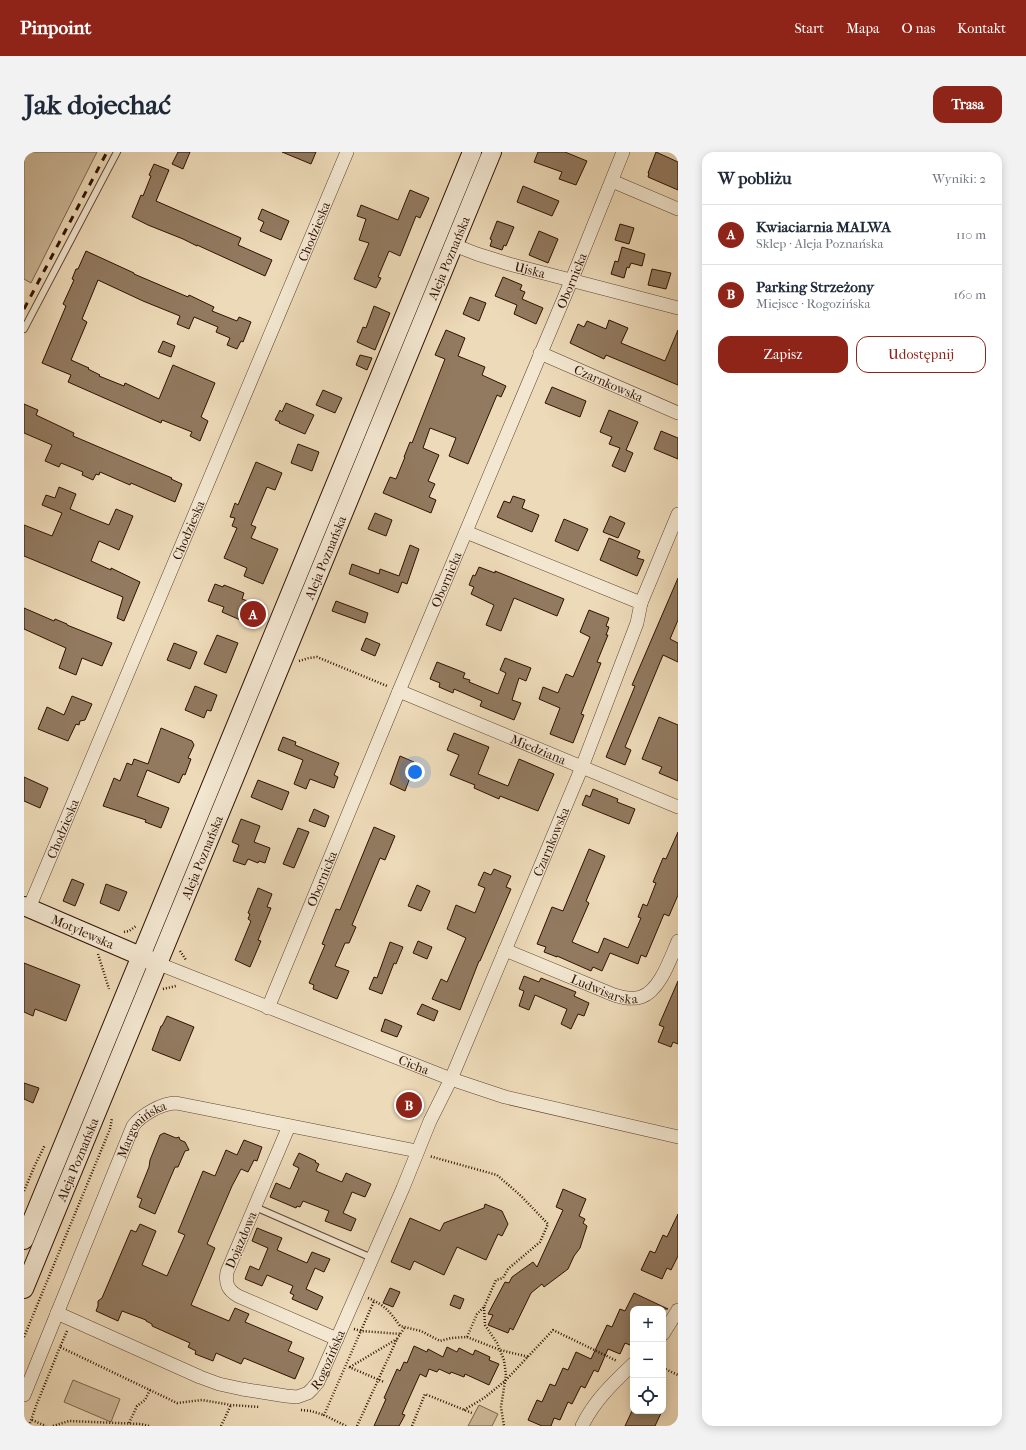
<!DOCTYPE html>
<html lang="pl">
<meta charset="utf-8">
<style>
:root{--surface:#fff;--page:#f2f2f3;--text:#1f2937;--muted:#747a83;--line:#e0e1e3;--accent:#8f2418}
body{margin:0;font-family:"IM FELL French Canon",serif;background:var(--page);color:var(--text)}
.controls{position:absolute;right:12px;bottom:12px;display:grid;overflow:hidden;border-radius:8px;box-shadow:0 2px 10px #0003}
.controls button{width:36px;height:36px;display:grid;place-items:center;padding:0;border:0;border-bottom:1px solid var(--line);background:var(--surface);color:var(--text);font:20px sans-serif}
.you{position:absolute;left:391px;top:620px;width:14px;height:14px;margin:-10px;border:3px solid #fff;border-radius:50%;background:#1a73e8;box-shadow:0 0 0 6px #1a73e833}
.badge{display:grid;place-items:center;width:26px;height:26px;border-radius:50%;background:var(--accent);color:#fff;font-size:13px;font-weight:700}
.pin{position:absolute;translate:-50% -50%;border:2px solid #fff;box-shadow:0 1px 4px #0006}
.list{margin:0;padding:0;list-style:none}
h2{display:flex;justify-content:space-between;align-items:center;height:52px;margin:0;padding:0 16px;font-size:17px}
h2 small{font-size:13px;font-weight:400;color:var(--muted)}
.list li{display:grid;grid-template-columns:26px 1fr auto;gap:12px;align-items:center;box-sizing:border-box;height:60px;padding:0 16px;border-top:1px solid var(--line)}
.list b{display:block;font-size:15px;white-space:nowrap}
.list p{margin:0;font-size:13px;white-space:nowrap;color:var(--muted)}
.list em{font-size:13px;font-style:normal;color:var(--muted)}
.actions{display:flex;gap:8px;padding:12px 16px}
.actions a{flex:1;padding:9px 0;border:1px solid var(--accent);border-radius:12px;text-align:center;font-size:14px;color:var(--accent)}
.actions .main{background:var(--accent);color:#fff}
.icon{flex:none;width:22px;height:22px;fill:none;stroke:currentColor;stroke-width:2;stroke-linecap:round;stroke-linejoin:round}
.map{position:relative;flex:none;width:654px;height:1274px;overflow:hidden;border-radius:12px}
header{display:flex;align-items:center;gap:24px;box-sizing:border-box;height:56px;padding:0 20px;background:var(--accent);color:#fff}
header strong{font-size:19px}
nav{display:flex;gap:22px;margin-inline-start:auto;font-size:14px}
.intro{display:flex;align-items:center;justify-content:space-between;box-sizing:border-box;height:96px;padding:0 24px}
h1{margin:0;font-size:28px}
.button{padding:10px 18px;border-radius:12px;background:var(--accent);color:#fff;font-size:14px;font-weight:700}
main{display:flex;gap:24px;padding:0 24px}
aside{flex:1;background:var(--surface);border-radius:12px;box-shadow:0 2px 10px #0003}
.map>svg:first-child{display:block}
</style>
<header>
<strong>Pinpoint</strong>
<nav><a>Start</a><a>Mapa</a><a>O nas</a><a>Kontakt</a></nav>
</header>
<div class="intro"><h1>Jak dojechać</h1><a class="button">Trasa</a></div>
<main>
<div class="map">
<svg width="654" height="1274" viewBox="0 0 654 1274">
<rect width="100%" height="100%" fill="#eddab8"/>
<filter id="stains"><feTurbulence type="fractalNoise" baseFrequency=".005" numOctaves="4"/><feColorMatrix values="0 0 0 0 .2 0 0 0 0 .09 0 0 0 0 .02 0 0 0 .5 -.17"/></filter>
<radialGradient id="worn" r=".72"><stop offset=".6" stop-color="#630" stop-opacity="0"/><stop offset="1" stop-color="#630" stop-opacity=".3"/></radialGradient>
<g fill="#cdb899" stroke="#7e644d">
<polygon points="0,0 73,0 7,131 0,127"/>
<polygon points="49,1228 96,1247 87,1270 40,1250"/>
<polygon points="455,1253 474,1262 468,1274 444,1274"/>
</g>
<g fill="#927a60" stroke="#301101">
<polygon points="154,0 166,0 159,17 148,12"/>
<polygon points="258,0 292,0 287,12"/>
<polygon points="514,0 541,0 563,9 552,33 535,27 538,20 510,10"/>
<polygon points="632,0 654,10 654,38 624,25 625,21 624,21"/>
<polygon points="130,12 145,18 132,49 217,86 214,93 248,108 241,124 173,93 173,94 159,87 124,73 108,65 117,43 119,44 127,24 125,23"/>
<polygon points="499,34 535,49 528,64 493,50"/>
<polygon points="386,38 405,46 396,66 392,64 376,104 365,99 354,125 357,126 352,136 330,127 345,91 335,88 342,67 333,64 337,53 374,68"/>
<polygon points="238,57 265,69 257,88 236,79 240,70 234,67"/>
<polygon points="473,69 490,75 482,94 480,93 478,98 466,94 468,88 466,87"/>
<polygon points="596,72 610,76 605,92 591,88"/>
<polygon points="515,79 534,87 524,111 505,103"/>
<polygon points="598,95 621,102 618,114 607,111 605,116 603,115 600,126 587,122 591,109 594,110"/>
<polygon points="62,99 110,121 110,122 164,145 165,143 190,155 188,159 213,169 215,165 227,170 219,190 217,189 213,197 203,193 206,186 192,180 194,175 170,165 165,177 153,172 156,164 119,149 74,128 58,167 63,170 47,208 65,216 64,217 76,223 75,224 100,234 101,231 135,247 149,213 191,231 177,265 184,269 176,289 166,284 168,280 138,268 137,271 44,230 47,223 18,211 42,154 39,152 50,128 48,127 52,117 54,117"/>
<polygon points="628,117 647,121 642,137 624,133"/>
<polygon points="479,125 498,133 496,138 501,140 498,147 519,156 512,172 490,162 493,153 471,144"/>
<polygon points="446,145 462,151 455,169 439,162"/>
<polygon points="350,154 366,161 351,198 333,190 339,175 342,176"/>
<polygon points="585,168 604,176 597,191 641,209 654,178 654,233 582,203 580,207 546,191 554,172 560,175 563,169 582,177"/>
<polygon points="422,178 441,186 434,204 461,215 458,223 482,234 477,245 473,243 444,312 425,304 432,286 406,276 399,296 415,303 404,329 411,332 405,345 412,348 407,361 359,341 366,325 372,327 381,305 380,305 386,290 388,291 421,207 411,203"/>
<polygon points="139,189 151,194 147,205 134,200"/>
<polygon points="336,203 348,206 343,218 332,213"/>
<polygon points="528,235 562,249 556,265 521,251"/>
<polygon points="299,238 318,246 311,261 292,253"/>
<polygon points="262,251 290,263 281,282 255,271 256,270 251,268 256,258 258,260"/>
<polygon points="0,252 14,258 12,263 50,281 49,284 148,326 147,327 158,332 151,350 107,331 106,333 76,320 75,323 72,322 69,328 58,323 59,320 37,311 35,315 21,309 28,293 0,281"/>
<polygon points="585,258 614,270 602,298 609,301 601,320 588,314 596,296 585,292 588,285 576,280"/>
<polygon points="637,279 654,286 654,307 630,297"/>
<polygon points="274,292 295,300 288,319 267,311"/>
<polygon points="232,310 258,321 251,338 243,335 227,373 232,375 227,386 254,397 239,432 220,424 223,416 200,406 213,376 208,374 211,366 206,365 211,351 214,353"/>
<polygon points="35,335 52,342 46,357 65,365 85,373 92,357 109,364 95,398 75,389 67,409 87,418 87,416 116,430 100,469 93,466 99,445 0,404 0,373 28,384 38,361 18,353 22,343 31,346"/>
<polygon points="489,344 501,348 498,356 515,363 508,380 473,365 480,349 486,351"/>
<polygon points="351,361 368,368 362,384 344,377"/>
<polygon points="586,364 601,371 594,386 579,380"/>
<polygon points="540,367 564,377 554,399 531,389"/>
<polygon points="585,386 616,399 613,406 620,408 613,424 576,408"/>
<polygon points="386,393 395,397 383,432 378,430 374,441 325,422 328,412 355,422 356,417 375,424"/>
<polygon points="455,415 471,421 471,419 540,447 533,464 490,446 477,479 462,473 470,453 447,442 450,435 445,433 449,423 451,424"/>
<polygon points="654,426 654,468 646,487 654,491 654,510 639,503 601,595 607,598 601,613 582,605 611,534 608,533"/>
<polygon points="191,432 199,435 200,433 220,441 218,447 237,454 232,468 223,464 221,470 198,460 200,455 184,449"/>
<polygon points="312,449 344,461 341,471 308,459"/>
<polygon points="0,456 30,469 31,467 43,472 43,473 88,491 78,514 58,506 52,523 35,516 42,496 0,477"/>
<polygon points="565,458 585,466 582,474 585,475 582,483 584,483 573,510 577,511 557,562 560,563 549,591 526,582 536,556 515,547 519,535 534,541 542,522 549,525 566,485 556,480"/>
<polygon points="193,483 214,491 202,521 180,512"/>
<polygon points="342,486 356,492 351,504 337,498"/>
<polygon points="150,491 173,500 166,517 143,508"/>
<polygon points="481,506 507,516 502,529 495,526 488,548 497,551 490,568 456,554 458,549 430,537 429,541 415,535 416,531 406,527 413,510 441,521 439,526 446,528 445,530 474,542 482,521 476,518"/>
<polygon points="171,534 193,543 187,559 183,558 180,566 161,558"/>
<polygon points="48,544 68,552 61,568 56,569 55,573 52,572 44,589 14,577 23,555 40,563"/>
<polygon points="635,565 654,573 654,629 635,621 638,615 618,607"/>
<polygon points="137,576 168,589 170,593 164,606 167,607 161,623 159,622 155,631 123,618 113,644 145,656 137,676 121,670 122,668 79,654 90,626 96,629 103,611 108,613 110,607 124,612"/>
<polygon points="430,581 465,595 454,622 484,634 495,607 530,622 514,659 481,646 476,644 475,647 450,636 451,633 426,623 435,603 423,598"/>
<polygon points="259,585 272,590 271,593 315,611 310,623 314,625 310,636 286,627 282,637 270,632 279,608 254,598"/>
<polygon points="376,604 390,610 386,619 388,620 381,639 366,632"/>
<polygon points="0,625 24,636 16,656 0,649"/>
<polygon points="234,628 265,640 258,658 227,645"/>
<polygon points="569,637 594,647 593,650 611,657 605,672 558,653 562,643 566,645"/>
<polygon points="290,657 305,664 301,675 285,669"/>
<polygon points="217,667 236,674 230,690 246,696 241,711 235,709 234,711 224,707 221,713 209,709 215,693 208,690"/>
<polygon points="350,675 371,684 361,708 356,706 328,773 332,775 325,791 321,791 311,814 325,819 313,847 289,837 290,833 285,831 301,793 298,792 312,757 316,758"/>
<polygon points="274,676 285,680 270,716 259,712"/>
<polygon points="654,680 654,743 645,764 640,762 622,805 617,803 614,812 586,801 578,819 569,815 567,819 533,804 533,805 520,800 522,795 513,792 528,755 539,759 565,697 581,704 562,749 565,751 548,790 574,801 580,786 604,796 617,766 614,765 619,752 623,754 632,731 629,730 639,706 642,707"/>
<polygon points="470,717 487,724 482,735 487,737 456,809 455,809 436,858 408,847 417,827 423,830 442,786 423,777 432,753 451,761 461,736 454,733 460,720 467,723"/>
<polygon points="48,727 60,732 51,754 39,749"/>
<polygon points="82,732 103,740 95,759 76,751"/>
<polygon points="393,733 406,739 397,759 384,754"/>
<polygon points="234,736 248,742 243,755 247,756 234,788 237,789 226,815 211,808 227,769 224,767 226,762 224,761"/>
<polygon points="394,789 408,795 403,807 389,801"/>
<polygon points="366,790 379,795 372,812 370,811 358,842 345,837 350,825 353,826"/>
<polygon points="0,811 56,833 42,869 11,857 9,864 0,860"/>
<polygon points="500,824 515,830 517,826 552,840 550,844 565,851 560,864 554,862 547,877 537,872 543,857 511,843 505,858 495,854 500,839 495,837"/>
<polygon points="654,829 654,892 649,890 647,895 634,890 640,875 635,873"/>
<polygon points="398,852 414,859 410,869 393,862"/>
<polygon points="143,864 170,875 156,909 128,898 137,874 138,874"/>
<polygon points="361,867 378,874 373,885 357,879"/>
<polygon points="0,931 15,936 9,951 0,947"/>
<polygon points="382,945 392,949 387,961 377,957"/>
<polygon points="140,981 152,986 155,985 156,988 161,990 165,998 161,999 154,1015 151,1015 131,1062 115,1055 118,1047 113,1045 125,1015 126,1008 136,983"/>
<polygon points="220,988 238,995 233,1009 230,1008 224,1020 217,1017 208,1034 183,1092 191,1096 167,1153 205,1169 211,1156 225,1162 221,1170 268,1190 264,1199 280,1206 271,1227 220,1206 217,1212 192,1201 189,1209 171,1202 172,1199 164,1195 166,1191 128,1174 128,1172 122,1169 122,1168 98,1159 94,1169 72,1159 74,1154 74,1149 78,1146 107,1078 112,1080 116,1072 132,1079 118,1113 143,1124 161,1083 154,1080 179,1019 191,1024 202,998 213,1003"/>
<polygon points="275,1001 292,1009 291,1010 295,1012 292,1019 318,1030 322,1021 347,1032 341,1045 328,1040 324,1050 319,1061 332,1067 327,1079 301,1069 305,1059 279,1049 276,1055 273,1054 272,1056 246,1045 252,1031 266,1037 275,1016 269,1013"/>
<polygon points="539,1037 562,1047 555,1064 561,1067 559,1071 563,1074 556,1096 550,1104 544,1117 520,1135 518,1132 507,1141 489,1178 486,1176 484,1181 464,1173 469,1163 464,1162 481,1130 485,1131 488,1125 509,1110 513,1115 539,1058 532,1055"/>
<polygon points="461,1052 478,1059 484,1072 478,1084 474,1082 462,1108 433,1095 420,1123 390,1109 386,1118 367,1110 386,1066 416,1079 420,1071 460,1056"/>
<polygon points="654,1062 654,1104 647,1118 643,1116 638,1127 617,1118 626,1099 631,1101 639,1083 643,1085"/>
<polygon points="233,1076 258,1086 253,1098 283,1111 288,1100 306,1107 300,1120 291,1116 282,1137 299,1145 293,1158 268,1147 270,1143 266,1141 269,1134 243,1123 238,1134 221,1127 226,1114 235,1118 244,1096 228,1089"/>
<polygon points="366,1136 376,1140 369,1155 359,1151"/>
<polygon points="610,1141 644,1157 609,1157 609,1187 606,1193 601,1191 596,1202 584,1197 574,1220 570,1218 561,1236 557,1234 548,1252 544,1250 536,1268 530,1266 527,1274 518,1274 504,1268 513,1248 518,1250 526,1232 531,1234 539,1216 544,1218 552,1200 567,1207 583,1173 588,1175 596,1157 601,1159"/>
<polygon points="430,1143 440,1147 436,1157 426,1153"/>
<polygon points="390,1194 403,1200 404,1197 419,1205 423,1195 433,1200 435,1196 449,1203 451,1198 466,1205 465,1208 475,1212 465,1233 441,1222 440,1225 427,1220 426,1222 415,1217 413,1220 405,1217 402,1225 396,1222 378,1262 381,1263 375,1274 350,1274 362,1247 360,1246 373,1217 376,1219 380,1210 383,1211"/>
<polygon points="608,1259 638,1259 631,1274 601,1274"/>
</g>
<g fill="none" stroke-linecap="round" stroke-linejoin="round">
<defs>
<g id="lane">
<polyline points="0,177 93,0"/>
<polyline points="231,1055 348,1106"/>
</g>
<g id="street">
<polyline points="588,29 654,57"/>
<path id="s1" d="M 430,93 L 453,102 L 485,112 L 654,156"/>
<path id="s2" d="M 516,201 L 654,261"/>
<polyline points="442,380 617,451"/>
<path id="s3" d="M 375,539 L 654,655"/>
<path id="s4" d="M 5,756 L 323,0"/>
<path id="s5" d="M 481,798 L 590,843 C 599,846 608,848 617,845 C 636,839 647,805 654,789"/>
<path id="s6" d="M 135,812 L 427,927 L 481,945 L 654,985"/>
<path id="s7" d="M 244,856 L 375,539 L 548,127 L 599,0"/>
<path d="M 265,974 L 203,1120 C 201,1132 204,1138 214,1144 L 313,1187"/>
<path id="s8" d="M 33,1161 L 176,1225 L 195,1232 L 218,1237 L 262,1244 L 273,1245 L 284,1241 L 288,1237 L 294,1230 L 379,1036 L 406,969 L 427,927 L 558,615 L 613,471 L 617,451 L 654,362"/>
<polyline points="639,1182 654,1158"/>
<path id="s9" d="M 0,1243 L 109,974 C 117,963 138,951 152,951 L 393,999"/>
<path d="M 558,1274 C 570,1249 589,1231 609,1212"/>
</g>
<g id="secondary">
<path id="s10" d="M 0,754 L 128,809"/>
<polyline points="0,1088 448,0"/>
<path id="s11" d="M 0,1137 L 468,0"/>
</g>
</defs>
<use href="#lane" stroke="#5f432f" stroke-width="8"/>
<use href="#street" stroke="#5f432f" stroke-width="14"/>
<use href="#secondary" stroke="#301101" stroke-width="20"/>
<g stroke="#301101" stroke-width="2.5" stroke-dasharray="1 2" stroke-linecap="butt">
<polyline points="275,509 285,506 293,505 363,534"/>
<polyline points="100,780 105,779 112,774"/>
<polyline points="156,799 162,808"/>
<polyline points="74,802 85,837"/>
<polyline points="139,837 152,834"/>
<polyline points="0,1039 11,1013 21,993"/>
<path d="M 344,1146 C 361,1153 366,1160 376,1174 L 397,1179 L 416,1189 L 427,1186 L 443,1185 L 453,1162 L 460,1155 L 472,1128 L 479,1126 L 484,1117 L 516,1090 L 524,1072 L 497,1044 L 473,1023 L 405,1004"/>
<polyline points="460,1155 461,1173 473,1191 480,1208 482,1223 477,1255 480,1274"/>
<polyline points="330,1177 337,1179 377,1182"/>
<polyline points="43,1179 36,1195 153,1251 178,1248 207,1253 236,1255"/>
<polyline points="0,1185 86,977 88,966"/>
<polyline points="443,1185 476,1198 505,1205"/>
<polyline points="325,1215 360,1230"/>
<polyline points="326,1215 373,1187"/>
<polyline points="639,1216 654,1223"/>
<polyline points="277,1258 287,1259 300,1263"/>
<polyline points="440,1258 460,1246 481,1229 529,1178 593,1209"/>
<polyline points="8,1268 22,1274"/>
<polyline points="105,1271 113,1254 121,1248 126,1238"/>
<polyline points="5,1274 12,1254 36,1195"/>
<polyline points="29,1274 45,1269 117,1272 125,1274"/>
<polyline points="197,1274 207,1253"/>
<polyline points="322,1274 300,1263 350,1149"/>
<polyline points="333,1274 373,1187 381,1175"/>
<polyline points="388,1274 401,1242 448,1261"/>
</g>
<use href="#lane" stroke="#f3e7d1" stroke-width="6"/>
<use href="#street" stroke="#f3e7d1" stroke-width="13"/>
<use href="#secondary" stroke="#f3e7d1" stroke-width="18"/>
<polyline stroke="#301101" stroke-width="3" stroke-dasharray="7 7" stroke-linecap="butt" points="0,157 83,0"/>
</g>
<g text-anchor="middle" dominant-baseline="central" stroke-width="3" stroke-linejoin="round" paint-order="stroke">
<g font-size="13" fill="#301101" stroke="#f3e7d1">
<text stroke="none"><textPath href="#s4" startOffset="734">Chodzieska</textPath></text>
<text stroke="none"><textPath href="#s11" startOffset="1115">Aleja Poznańska</textPath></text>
<text stroke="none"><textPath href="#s1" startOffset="80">Ujska</textPath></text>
<text stroke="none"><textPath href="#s7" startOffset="788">Obornicka</textPath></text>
<text stroke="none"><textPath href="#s2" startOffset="75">Czarnkowska</textPath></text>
<text stroke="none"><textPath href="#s4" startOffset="410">Chodzieska</textPath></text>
<text stroke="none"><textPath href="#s11" startOffset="791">Aleja Poznańska</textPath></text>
<text stroke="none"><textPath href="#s7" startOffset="464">Obornicka</textPath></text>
<text stroke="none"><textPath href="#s3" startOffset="151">Miedziana</textPath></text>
<text stroke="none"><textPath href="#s4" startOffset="86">Chodzieska</textPath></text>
<text stroke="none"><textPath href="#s8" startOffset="871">Czarnkowska</textPath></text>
<text stroke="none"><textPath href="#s11" startOffset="467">Aleja Poznańska</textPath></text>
<text stroke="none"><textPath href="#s7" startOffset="140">Obornicka</textPath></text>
<text stroke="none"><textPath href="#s10" startOffset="64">Motylewska</textPath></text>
<text stroke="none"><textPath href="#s5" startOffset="107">Ludwisarska</textPath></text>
<text stroke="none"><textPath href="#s6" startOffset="274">Cicha</textPath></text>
<text stroke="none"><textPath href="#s9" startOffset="293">Margonińska</textPath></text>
<text stroke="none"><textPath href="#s11" startOffset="140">Aleja Poznańska</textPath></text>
<text transform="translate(217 1088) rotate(-67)">Dojazdowa</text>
<text stroke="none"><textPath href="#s8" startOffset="307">Rogozińska</textPath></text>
</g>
</g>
<rect width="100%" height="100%" filter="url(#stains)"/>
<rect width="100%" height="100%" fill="url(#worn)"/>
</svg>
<div class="controls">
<button>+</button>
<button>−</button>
<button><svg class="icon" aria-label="locate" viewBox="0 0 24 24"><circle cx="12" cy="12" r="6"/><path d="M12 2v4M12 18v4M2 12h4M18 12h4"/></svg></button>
</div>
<div class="you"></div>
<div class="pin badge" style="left:229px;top:462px">A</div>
<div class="pin badge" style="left:385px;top:953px">B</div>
</div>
<aside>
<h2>W pobliżu<small>Wyniki: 2</small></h2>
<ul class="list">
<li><span class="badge">A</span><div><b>Kwiaciarnia MALWA</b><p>Sklep · Aleja Poznańska</p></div><em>110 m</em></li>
<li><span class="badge">B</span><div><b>Parking Strzeżony</b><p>Miejsce · Rogozińska</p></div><em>160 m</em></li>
</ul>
<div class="actions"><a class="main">Zapisz</a><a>Udostępnij</a></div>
</aside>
</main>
